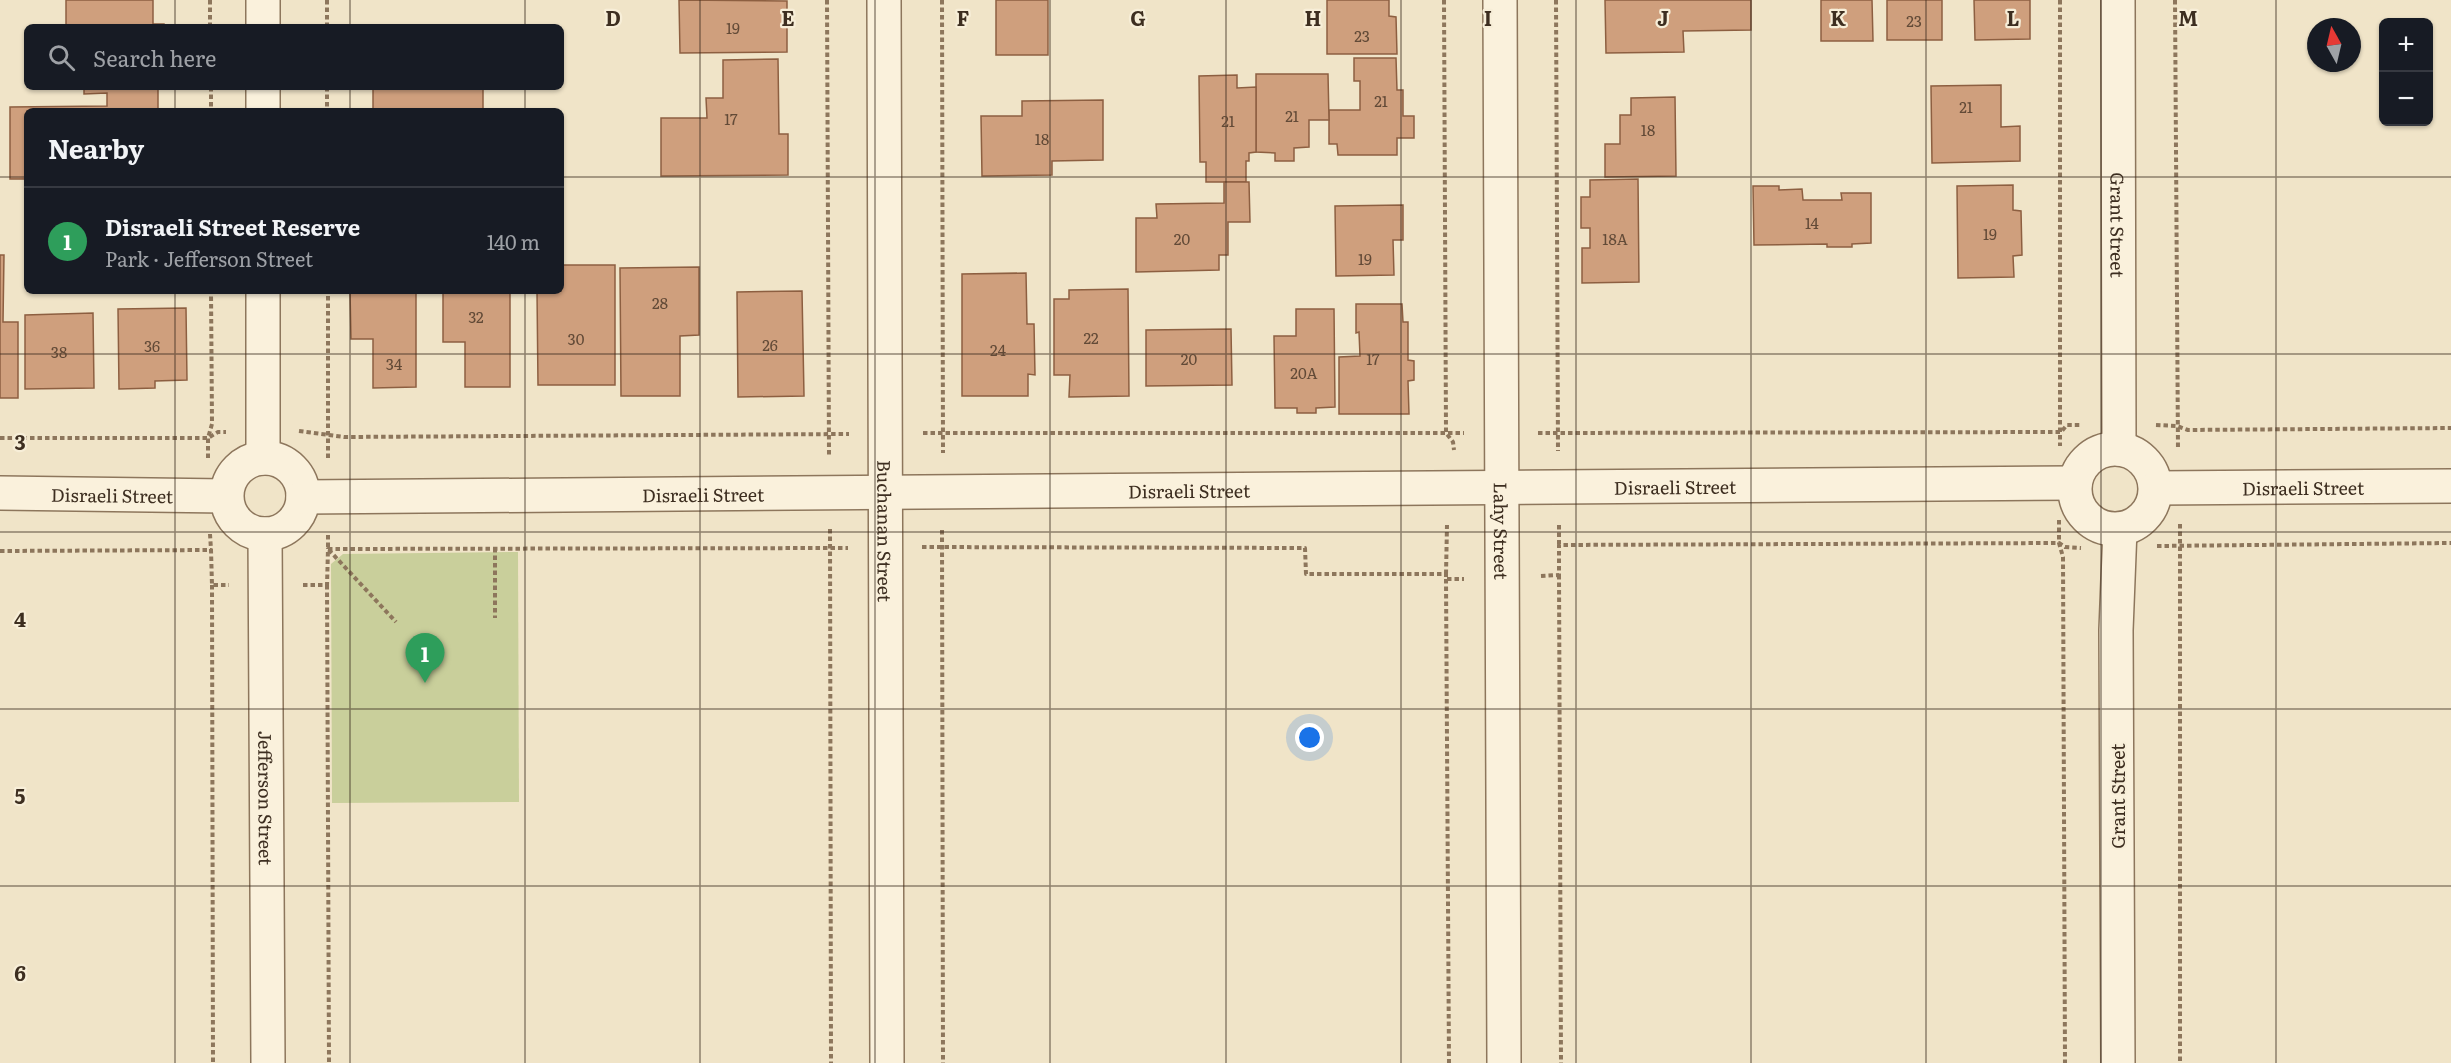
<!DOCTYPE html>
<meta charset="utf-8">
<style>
:root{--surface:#171b24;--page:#20242c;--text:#f1f3f6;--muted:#9ea1a6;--line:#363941;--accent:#cc999b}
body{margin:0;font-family:Literata,serif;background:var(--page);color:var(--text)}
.controls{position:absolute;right:18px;top:18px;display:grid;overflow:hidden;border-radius:9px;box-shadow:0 2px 4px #0004}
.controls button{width:54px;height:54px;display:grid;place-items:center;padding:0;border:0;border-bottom:2px solid var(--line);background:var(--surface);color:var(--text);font:30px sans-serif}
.compass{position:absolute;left:2307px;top:18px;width:54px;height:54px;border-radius:50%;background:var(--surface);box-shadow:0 2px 4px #0004;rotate:352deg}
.you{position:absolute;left:1310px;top:738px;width:21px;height:21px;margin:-15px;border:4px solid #fff;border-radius:50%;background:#1a73e8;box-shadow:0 0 0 9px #1a73e833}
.badge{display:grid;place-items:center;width:39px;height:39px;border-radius:50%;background:var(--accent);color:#fff;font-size:20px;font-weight:700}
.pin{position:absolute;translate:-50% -50px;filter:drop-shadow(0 2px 3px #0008)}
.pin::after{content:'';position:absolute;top:32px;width:21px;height:18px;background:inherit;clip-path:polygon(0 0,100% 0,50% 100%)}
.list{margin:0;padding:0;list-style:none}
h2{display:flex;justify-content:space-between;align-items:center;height:78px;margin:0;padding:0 24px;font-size:26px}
h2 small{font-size:20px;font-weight:400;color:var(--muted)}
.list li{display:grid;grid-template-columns:39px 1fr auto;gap:18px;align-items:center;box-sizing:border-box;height:108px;padding:0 24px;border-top:2px solid var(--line)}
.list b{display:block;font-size:22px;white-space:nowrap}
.list p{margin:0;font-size:20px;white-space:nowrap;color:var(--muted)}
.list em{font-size:20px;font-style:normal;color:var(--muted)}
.icon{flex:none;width:33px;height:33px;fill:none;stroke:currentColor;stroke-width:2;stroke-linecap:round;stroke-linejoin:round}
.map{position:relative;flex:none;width:2451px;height:1063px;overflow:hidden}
.search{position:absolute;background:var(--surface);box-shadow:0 2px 4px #0004;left:24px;top:24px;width:540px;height:66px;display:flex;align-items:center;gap:15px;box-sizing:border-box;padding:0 21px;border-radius:9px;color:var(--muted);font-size:22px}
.panel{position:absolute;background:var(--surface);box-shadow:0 2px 4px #0004;left:24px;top:108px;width:540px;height:186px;border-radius:9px}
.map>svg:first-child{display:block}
</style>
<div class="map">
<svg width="2451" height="1063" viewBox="0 0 2451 1063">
<rect width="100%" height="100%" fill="#f0e4c8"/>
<polygon fill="#c9cf9b" points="518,552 519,802 332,803 331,564 343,554"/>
<g fill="#cf9f7d" stroke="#8d5f41" stroke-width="1.5">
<polygon points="66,0 153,0 153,24 164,24 164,27 66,27"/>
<polygon points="679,0 787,1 787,52 680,53"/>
<rect x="996" y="0" width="52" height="55"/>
<polygon points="1327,0 1389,0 1389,16 1396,17 1397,54 1327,54"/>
<polygon points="1605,0 1751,0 1751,30 1683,31 1684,52 1606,53"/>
<polygon points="1821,0 1872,0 1873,41 1821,41"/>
<rect x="1887" y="0" width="55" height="40"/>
<polygon points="1974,0 2030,0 2030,39 1975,40"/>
<polygon points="1354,58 1396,58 1397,90 1403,90 1403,116 1414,116 1414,138 1397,138 1397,155 1338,155 1337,144 1329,144 1329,110 1360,110 1360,81 1354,81"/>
<polygon points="778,59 779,134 788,134 788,175 661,176 661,118 707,118 706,98 723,98 723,60"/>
<polygon points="1256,74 1328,74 1329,120 1309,120 1309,147 1294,148 1294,161 1275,161 1275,153 1256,152"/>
<polygon points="1237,75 1237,88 1256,87 1256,152 1249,153 1249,161 1246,161 1246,182 1206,182 1206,162 1200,162 1199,76"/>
<polygon points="2001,85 2001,127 2020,126 2020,161 1932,163 1931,86"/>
<polygon points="84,87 158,87 158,111 27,111 27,179 10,179 10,107 107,106 107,93 84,94"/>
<rect x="373" y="87" width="110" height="24"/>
<polygon points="1675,97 1676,176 1605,177 1605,144 1620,144 1620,115 1631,115 1631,98"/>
<polygon points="1103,100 1103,160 1052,161 1052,175 982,176 981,116 1022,116 1022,101"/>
<polygon points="1638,179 1639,282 1582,283 1582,248 1590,248 1590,228 1581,228 1581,197 1590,197 1590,180"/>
<polygon points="1224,182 1249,182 1250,222 1228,222 1228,255 1219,255 1219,270 1136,272 1136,218 1157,218 1156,204 1224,203"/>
<polygon points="2013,185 2013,210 2021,211 2022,255 2013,256 2014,277 1958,278 1957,186"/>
<polygon points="1753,186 1779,186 1779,190 1802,189 1803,200 1842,200 1841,193 1871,193 1871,243 1852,244 1852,247 1827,247 1827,244 1754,245"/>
<polygon points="1403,205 1403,240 1393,240 1394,275 1336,276 1335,206"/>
<polygon points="0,255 4,255 3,322 18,322 18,398 0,398"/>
<polygon points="561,265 615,265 615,385 538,385 537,291 561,291"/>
<polygon points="699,267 699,335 680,336 680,396 621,396 620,268"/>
<polygon points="1026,273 1027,324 1034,324 1035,375 1028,374 1028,396 962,396 962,274"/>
<polygon points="1128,289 1129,396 1069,397 1070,375 1054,375 1054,299 1069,299 1069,290"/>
<polygon points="350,291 416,291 416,387 373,388 373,339 351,339"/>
<polygon points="443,291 510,291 510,387 465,387 465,342 443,342"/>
<polygon points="802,291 804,396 738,397 737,292"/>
<polygon points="1356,304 1402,304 1403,322 1408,322 1408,360 1414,361 1414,380 1408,381 1409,414 1339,414 1339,357 1360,356 1359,332 1356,333"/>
<polygon points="186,308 187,380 155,381 155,388 119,389 118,309"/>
<polygon points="1296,309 1334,309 1335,407 1316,408 1316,413 1297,413 1297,408 1275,408 1274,336 1296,336"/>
<polygon points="93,313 94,388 25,389 25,315"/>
<polygon points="1231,329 1232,385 1146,386 1146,330"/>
</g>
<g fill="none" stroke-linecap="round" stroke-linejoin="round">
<defs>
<g id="street">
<polyline points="263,0 263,27"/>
<path id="s1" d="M 884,0 L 887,1063"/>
<path id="s2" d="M 1500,0 L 1504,1063"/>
<path id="s3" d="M 2118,0 L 2119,449"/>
<polyline points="263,87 263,111"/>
<circle cx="2115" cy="489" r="40"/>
<polyline points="263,458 263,291"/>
<circle cx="265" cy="496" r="38"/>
<path id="s4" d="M 2156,488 L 2451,486"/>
<path id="s5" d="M 0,493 L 226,496"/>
<path id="s6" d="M 303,497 L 2075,483"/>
<path id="s7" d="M 265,534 L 268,1063"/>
<polyline points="2118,1063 2116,630 2120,529"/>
</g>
</defs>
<use href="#street" stroke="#8d765c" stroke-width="36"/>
<g stroke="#8d765c" stroke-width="4" stroke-dasharray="4.5 3" stroke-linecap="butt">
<polyline points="210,0 210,27"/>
<polyline points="327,0 327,27"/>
<polyline points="827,0 829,455"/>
<polyline points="942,0 943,453"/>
<polyline points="1444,0 1446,433 1453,442 1454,450"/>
<polyline points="1556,0 1558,451"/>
<polyline points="2060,0 2060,446"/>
<polyline points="2175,0 2178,450"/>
<polyline points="211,87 211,111"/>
<polyline points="327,87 327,111"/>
<polyline points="2156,425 2177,426 2188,430 2451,428"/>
<polyline points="299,431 344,437 849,434"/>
<polyline points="923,433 1464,433"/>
<polyline points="1538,433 2061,432 2067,425 2082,425"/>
<polyline points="0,438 208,438 218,432 226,432"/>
<polyline points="208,458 208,438 212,424 211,291"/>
<polyline points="328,458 328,291"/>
<polyline points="2059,520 2059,543 2063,557 2065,1063"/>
<polyline points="2180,524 2180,1063"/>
<polyline points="1559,525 1559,545"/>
<polyline points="830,529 831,1063"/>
<polyline points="942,530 943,1063"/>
<polyline points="210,534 211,550"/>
<polyline points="328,535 328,549 396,622"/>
<polyline points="2157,546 2451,543"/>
<polyline points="922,547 1305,548 1306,574 1446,574 1446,579 1464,579"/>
<polyline points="495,548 495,618"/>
<polyline points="0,551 211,550 212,585 229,585"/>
<polyline points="1446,574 1447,525"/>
<polyline points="1559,575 1561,1063"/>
<polyline points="1541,576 1559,575 1559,545 2059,543 2065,547 2081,548"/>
<polyline points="1446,579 1449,1063"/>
<polyline points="212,585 213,1063"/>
<polyline points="303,585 327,585 328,549 848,548"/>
<polyline points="327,585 329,1063"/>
</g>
<use href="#street" stroke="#faf1dc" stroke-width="33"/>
</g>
<path fill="none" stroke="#3d2e20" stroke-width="1.5" stroke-opacity="0.55" d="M 175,0 L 175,27M 350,0 L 350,27M 525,0 L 525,27M 700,0 L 700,1063M 875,0 L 875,1063M 1050,0 L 1050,1063M 1226,0 L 1226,1063M 1401,0 L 1401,1063M 1576,0 L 1576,1063M 1751,0 L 1751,1063M 1926,0 L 1926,1063M 2101,0 L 2101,1063M 2276,0 L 2276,1063M 175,87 L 175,111M 350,87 L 350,111M 525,87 L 525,111M 0,177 L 27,177M 561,177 L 2451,177M 175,291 L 175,1063M 350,291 L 350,1063M 525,291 L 525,1063M 0,354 L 2451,354M 0,532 L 2451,532M 0,709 L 2451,709M 0,886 L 2451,886"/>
<g text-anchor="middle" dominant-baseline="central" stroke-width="4.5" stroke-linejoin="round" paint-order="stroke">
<g font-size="15" fill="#624a37">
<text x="1914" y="20">23</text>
<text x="733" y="27">19</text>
<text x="1362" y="35">23</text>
<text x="1381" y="100">21</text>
<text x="1966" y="106">21</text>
<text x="1292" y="115">21</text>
<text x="731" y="118">17</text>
<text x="1228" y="120">21</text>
<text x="1648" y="129">18</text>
<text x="1042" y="138">18</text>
<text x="1812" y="222">14</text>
<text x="1990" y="233">19</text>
<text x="1182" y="238">20</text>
<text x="1615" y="238">18A</text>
<text x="1365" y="258">19</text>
<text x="660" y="302">28</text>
<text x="476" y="316">32</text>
<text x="1091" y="337">22</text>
<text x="576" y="338">30</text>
<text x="770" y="344">26</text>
<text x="152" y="345">36</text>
<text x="998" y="349">24</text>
<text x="59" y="351">38</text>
<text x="1189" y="358">20</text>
<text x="1373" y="358">17</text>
<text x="394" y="363">34</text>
<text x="1304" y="372">20A</text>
</g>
<g font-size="18" fill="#3d2e20" stroke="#f7eed8">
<text stroke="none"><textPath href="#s3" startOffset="225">Grant Street</textPath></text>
<text stroke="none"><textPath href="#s6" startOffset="1372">Disraeli Street</textPath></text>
<text stroke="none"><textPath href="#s4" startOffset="147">Disraeli Street</textPath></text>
<text stroke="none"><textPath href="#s6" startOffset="886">Disraeli Street</textPath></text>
<text stroke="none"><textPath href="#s6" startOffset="400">Disraeli Street</textPath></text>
<text stroke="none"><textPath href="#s5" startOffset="112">Disraeli Street</textPath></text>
<text stroke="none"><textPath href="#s1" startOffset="531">Buchanan Street</textPath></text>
<text stroke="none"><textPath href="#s2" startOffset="531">Lahy Street</textPath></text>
<text transform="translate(2117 796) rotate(-90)">Grant Street</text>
<text stroke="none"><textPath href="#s7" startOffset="264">Jefferson Street</textPath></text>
</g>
</g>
<g font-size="20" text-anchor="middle" font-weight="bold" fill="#3d2e20" stroke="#f7eed8" stroke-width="4.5" stroke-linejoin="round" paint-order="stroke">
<text x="613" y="26">D</text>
<text x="788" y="26">E</text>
<text x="963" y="26">F</text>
<text x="1138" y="26">G</text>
<text x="1313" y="26">H</text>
<text x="1488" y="26">I</text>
<text x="1663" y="26">J</text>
<text x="1838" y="26">K</text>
<text x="2013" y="26">L</text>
<text x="2188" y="26">M</text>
<text x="20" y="450">3</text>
<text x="20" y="627">4</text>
<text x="20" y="804">5</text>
<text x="20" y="981">6</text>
</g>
</svg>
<div class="controls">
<button>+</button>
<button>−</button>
</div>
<svg class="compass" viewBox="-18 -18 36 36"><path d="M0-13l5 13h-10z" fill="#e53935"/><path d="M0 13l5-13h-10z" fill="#9ea1a6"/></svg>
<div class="you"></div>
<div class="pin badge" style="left:425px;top:683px;background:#2e9e5b">1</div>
<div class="search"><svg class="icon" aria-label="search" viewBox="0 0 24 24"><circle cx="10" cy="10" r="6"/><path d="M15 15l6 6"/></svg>Search here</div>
<section class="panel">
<h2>Nearby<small></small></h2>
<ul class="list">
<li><span class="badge" style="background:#2e9e5b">1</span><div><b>Disraeli Street Reserve</b><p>Park · Jefferson Street</p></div><em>140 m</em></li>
</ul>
</section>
</div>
